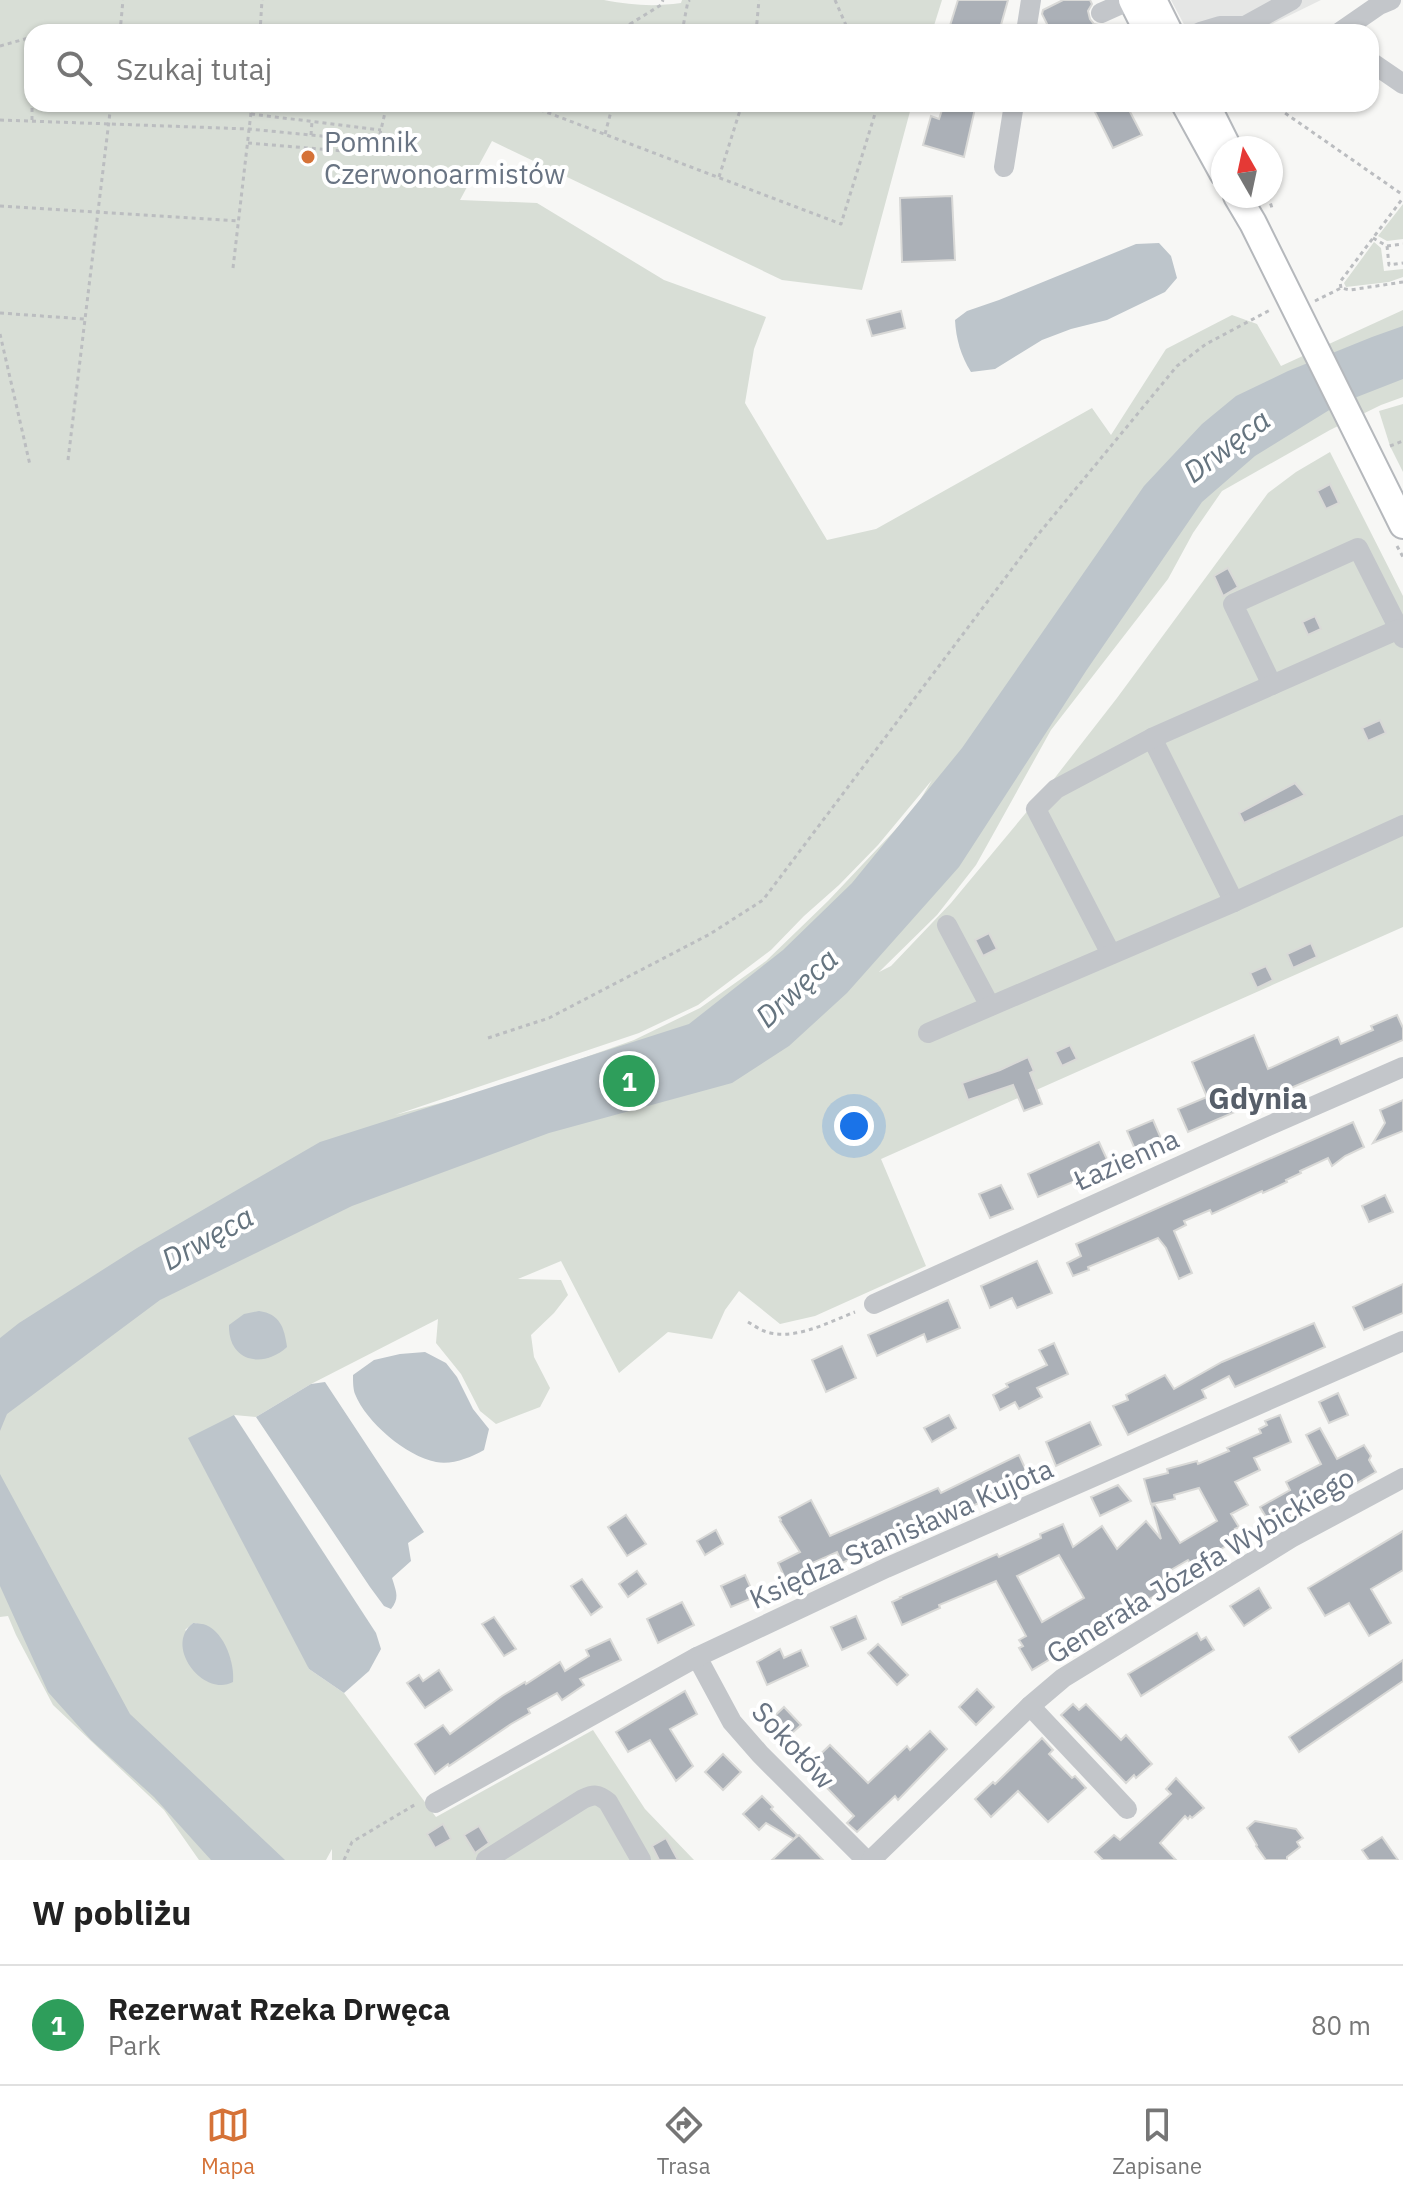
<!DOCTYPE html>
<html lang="pl">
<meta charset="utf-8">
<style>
:root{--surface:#fff;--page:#f2f2f2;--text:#222;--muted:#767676;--line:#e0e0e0;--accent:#d57237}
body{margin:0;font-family:"IBM Plex Sans",sans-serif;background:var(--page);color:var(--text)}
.compass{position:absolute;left:1211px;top:136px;width:72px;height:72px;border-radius:50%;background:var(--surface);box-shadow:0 2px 6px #0004;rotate:351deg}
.you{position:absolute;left:854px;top:1126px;width:28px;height:28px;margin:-20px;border:6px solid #fff;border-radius:50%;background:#1a73e8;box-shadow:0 0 0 12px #1a73e833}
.badge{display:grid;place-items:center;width:52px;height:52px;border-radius:50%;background:var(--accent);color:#fff;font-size:26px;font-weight:700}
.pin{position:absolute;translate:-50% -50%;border:4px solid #fff;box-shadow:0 2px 8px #0006}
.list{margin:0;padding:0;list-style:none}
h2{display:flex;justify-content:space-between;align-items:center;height:104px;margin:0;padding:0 32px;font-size:34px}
h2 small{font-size:26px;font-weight:400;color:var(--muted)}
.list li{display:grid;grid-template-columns:52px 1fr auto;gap:24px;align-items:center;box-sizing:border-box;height:120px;padding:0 32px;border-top:2px solid var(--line)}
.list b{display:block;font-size:30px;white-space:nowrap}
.list p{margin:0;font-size:26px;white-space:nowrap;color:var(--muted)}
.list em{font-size:26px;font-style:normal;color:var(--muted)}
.icon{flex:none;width:44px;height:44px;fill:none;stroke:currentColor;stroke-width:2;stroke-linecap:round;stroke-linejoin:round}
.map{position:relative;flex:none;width:1403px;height:1860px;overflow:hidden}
.search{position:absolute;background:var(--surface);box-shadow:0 2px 6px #0004;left:24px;right:24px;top:24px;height:88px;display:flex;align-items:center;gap:20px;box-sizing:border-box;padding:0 28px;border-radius:24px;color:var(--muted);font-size:30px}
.sheet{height:224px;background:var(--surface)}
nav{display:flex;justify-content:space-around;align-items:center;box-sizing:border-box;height:112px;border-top:2px solid var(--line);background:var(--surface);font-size:22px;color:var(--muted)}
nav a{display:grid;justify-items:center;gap:4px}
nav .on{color:var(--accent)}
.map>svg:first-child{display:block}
</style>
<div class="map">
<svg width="1403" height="1860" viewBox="0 0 1403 1860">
<rect width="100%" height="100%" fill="#f7f7f5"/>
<polygon fill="#e5e6e5" points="1171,0 1321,0 1256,32 1188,32"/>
<g fill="#d8ded6" fill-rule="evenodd">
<path d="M 0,0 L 604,0 C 632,5 652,7 681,3 L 682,0 L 942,0 L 932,32 L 32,32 L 32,104 L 912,104 L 862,290 L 782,280 L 492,141 L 460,200 L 537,203 L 664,280 L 766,317 L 754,349 L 745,403 L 827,540 L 876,529 L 1092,408 L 1111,435 L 1166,349 L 1232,315 L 1257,324 L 1281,366 L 1403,310 L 1403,397 L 1381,405 L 1330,430 L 1222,491 L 1193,533 L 1168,579 L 1051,730 L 976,865 L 937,915 L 879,972 L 891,966 L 951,903 L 1050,784 L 1117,698 L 1268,493 L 1296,472 L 1330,452 L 1403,596 L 1403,927 L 881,1159 L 926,1266 L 815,1316 L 780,1324 L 739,1291 L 725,1310 L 712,1339 L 668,1332 L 619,1373 L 561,1261 L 518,1279 L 561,1280 L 568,1295 L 554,1313 L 531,1335 L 534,1357 L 550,1388 L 540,1407 L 496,1424 L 480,1411 L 461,1374 L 436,1343 L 438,1319 L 311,1384 L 256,1417 L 234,1415 L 309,1669 L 344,1693 L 436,1817 L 593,1730 L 645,1809 L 694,1860 L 332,1860 L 332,1849 L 326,1860 L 199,1860 L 164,1810 L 53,1705 L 16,1635 L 8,1616 L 0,1617 ZM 932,780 L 914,810 L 828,901 L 766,961 L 700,1008 L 634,1040 L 501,1087 L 395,1115 L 639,1033 L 698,1005 L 771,950 L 804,916 L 839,885 L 878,845 ZM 193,1623 C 217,1625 222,1642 231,1661 L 185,1630 Z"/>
<polygon points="1403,204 1403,239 1387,241 1378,236"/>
<polygon points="1374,242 1381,248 1384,271 1403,269 1403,277 1389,282 1346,287 1344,283"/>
<polygon points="1403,404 1403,472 1390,446 1379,411"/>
</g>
<g fill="#bdc5cb">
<path d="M 1159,243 L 1171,256 L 1177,278 L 1165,292 L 1107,320 L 1071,329 L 1042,340 L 995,369 L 971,372 C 961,356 956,339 955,320 L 967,311 L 999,300 L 1136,244 Z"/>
<polygon points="1403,326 1403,379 1339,404 1255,456 1202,502 1086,671 959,867 847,993 789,1046 732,1083 549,1133 352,1206 160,1300 7,1414 0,1431 0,1338 19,1323 137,1248 320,1142 689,1024 783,950 852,883 962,748 1144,486 1202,424 1236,396 1288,371 1372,337"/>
<path d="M 259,1311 C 280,1314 284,1327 287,1347 C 263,1369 228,1362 229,1325 L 244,1314 Z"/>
<path d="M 425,1352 L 446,1363 L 457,1377 L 473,1409 L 489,1429 L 484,1450 C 470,1458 452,1465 436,1462 C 406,1456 366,1422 355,1394 C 353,1389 353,1381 353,1375 L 374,1360 L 400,1354 Z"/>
<path d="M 325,1382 L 424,1532 L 408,1543 L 411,1561 L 392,1578 C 396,1591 400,1598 391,1609 L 384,1606 L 370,1587 L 256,1417 L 311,1384 Z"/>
<polygon points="234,1415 376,1633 381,1649 369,1671 344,1693 309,1669 188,1438"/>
<polygon points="0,1474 130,1714 285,1860 211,1860 154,1797 91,1740 48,1692 0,1586"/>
<path d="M 193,1623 C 195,1623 205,1624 206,1625 C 225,1633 235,1664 233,1682 C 204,1698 163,1646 193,1623 Z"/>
</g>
<g fill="#abb0b7" stroke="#d9d9d7" stroke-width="2" fill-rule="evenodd">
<polygon points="958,0 1008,0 999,32 948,32"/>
<polygon points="1063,0 1090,0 1092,4 1088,11 1090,19 1094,24 1103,26 1106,32 1051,32 1042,14 1043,10"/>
<polygon points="944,104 976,104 964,157 923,145 931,116 939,119"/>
<polygon points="1091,104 1126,104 1142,135 1113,148"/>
<polygon points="952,196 955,260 902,262 900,198"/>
<polygon points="901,311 905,328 872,336 867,320"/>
<polygon points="1330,484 1339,503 1326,509 1317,491"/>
<polygon points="1228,568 1238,587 1223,596 1214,576"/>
<polygon points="1315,616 1321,629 1308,635 1302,622"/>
<polygon points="1380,720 1386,733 1368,741 1362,728"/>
<polygon points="1295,783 1305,795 1244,823 1239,813"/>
<polygon points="989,933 997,949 983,956 975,940"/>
<polygon points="1311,943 1317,957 1293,968 1287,954"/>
<polygon points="1266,966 1273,980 1257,988 1250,973"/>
<polygon points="1397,1015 1403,1028 1403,1040 1188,1132 1178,1109 1207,1097 1192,1062 1254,1035 1268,1069 1338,1037 1341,1044 1373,1030 1371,1026"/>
<polygon points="1070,1045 1077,1059 1062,1066 1055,1052"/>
<polygon points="1028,1057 1034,1071 1030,1073 1042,1104 1024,1111 1013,1085 968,1100 962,1083 1000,1070"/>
<polygon points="1403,1100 1403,1131 1373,1143 1385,1123 1380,1110"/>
<polygon points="1153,1120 1163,1143 1137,1154 1127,1131"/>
<polygon points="1353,1122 1364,1147 1345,1156 1332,1166 1328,1158 1300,1171 1301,1173 1286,1180 1287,1182 1263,1193 1262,1191 1212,1214 1210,1210 1184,1221 1186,1225 1174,1231 1192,1273 1179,1279 1166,1248 1158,1238 1088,1267 1089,1270 1073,1276 1067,1263 1081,1256 1076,1244"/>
<polygon points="1099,1142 1110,1166 1038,1197 1028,1174"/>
<polygon points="1001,1185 1013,1209 990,1218 979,1194"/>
<polygon points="1385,1195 1393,1212 1369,1222 1362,1206"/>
<polygon points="1037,1261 1052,1293 1017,1308 1012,1298 990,1308 981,1286"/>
<polygon points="1403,1284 1403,1313 1364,1330 1353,1307"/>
<polygon points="948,1300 960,1328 927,1342 924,1334 877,1356 868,1335"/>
<polygon points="1314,1323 1325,1347 1235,1387 1229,1376 1202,1390 1206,1398 1128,1435 1113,1406 1128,1400 1126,1395 1165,1375 1174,1389 1222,1362"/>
<polygon points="1054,1343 1068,1374 1037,1388 1042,1397 1019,1409 1015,1402 1000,1410 993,1395 1008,1387 1006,1384 1047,1365 1039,1350"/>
<polygon points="842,1346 856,1378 826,1392 812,1360"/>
<polygon points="1338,1393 1348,1415 1329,1423 1319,1402"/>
<polygon points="949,1415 956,1428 932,1442 924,1428"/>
<path d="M 1280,1415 L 1291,1442 L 1254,1458 L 1260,1470 L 1235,1482 L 1248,1505 L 1231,1514 L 1239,1527 L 1235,1529 L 1240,1537 L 1193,1567 L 1188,1560 L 1164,1574 L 1171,1586 L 1032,1670 L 1019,1648 L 1023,1646 L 1019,1640 L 1026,1636 L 996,1581 L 939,1605 L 940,1608 L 902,1625 L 892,1602 L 901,1598 L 900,1597 L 997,1554 L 999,1557 L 1041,1538 L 1040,1534 L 1063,1524 L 1073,1547 L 1102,1526 L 1117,1549 L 1146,1521 L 1161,1539 L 1152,1506 L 1155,1505 L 1180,1543 L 1217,1521 L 1199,1488 L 1174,1495 L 1175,1499 L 1151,1504 L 1144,1479 L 1168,1473 L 1167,1469 L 1197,1461 L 1198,1464 L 1229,1451 L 1227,1448 L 1261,1433 L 1259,1429 L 1267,1425 L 1265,1421 ZM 1059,1555 L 1084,1598 L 1042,1622 L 1017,1576 Z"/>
<polygon points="1090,1422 1101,1445 1056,1466 1046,1442"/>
<polygon points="1320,1428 1337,1459 1364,1445 1371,1456 1369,1460 1376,1472 1330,1499 1328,1498 1302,1512 1303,1515 1275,1532 1260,1507 1290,1490 1286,1482 1321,1464 1306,1435"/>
<polygon points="1019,1455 1030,1479 966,1509 962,1500 919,1526 920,1528 842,1563 837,1552 808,1565 811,1572 788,1585 778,1563 800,1552 780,1521 781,1520 779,1517 811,1500 830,1536 938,1488 941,1493"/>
<polygon points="1118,1485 1131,1501 1100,1516 1091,1497"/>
<polygon points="626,1515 646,1544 627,1556 608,1527"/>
<polygon points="716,1530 723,1544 705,1555 697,1541"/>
<polygon points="1403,1531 1403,1570 1371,1589 1391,1623 1369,1636 1349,1603 1325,1616 1308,1588"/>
<polygon points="637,1571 646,1584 628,1597 619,1584"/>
<polygon points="745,1575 755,1597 731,1607 721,1586"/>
<polygon points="582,1579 602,1607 591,1615 571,1586"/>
<polygon points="1259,1588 1271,1608 1244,1626 1230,1606"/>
<polygon points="682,1602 694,1625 658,1643 647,1619"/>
<polygon points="856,1616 866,1639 842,1650 831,1627"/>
<polygon points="494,1617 516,1649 504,1656 482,1624"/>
<polygon points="1197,1633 1201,1640 1206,1637 1214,1650 1141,1696 1128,1674"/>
<polygon points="610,1639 621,1660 580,1679 584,1685 562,1700 557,1693 528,1709 530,1713 511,1724 449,1766 448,1764 435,1774 415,1744 443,1725 450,1734 502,1696 525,1682 526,1684 560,1662 565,1671 589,1656 586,1650"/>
<polygon points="878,1644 908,1675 897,1685 868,1653"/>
<polygon points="780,1649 784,1658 801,1650 808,1666 767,1685 757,1662"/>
<polygon points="1403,1660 1403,1681 1299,1752 1289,1737"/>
<polygon points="439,1670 452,1690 425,1708 407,1683 419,1675 423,1681"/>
<polygon points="977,1689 994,1707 976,1725 959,1707"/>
<polygon points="685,1691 697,1714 670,1729 693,1766 676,1781 650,1740 628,1752 616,1732"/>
<polygon points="1073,1704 1079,1710 1086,1704 1121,1740 1126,1735 1152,1764 1136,1778 1134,1775 1126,1783 1061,1715"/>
<polygon points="784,1707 801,1725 782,1742 765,1725"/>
<polygon points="930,1731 947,1749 898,1800 895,1796 857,1832 847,1823 854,1816 807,1767 830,1745 868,1783 907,1746 910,1750"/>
<polygon points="1042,1738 1053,1750 1049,1754 1072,1778 1075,1776 1086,1788 1048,1822 1018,1791 991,1817 975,1799 993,1782 995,1784"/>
<polygon points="723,1754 741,1772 723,1790 705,1772"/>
<polygon points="1176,1778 1204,1808 1192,1818 1190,1816 1188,1819 1185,1816 1160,1843 1176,1860 1103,1860 1095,1852 1114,1835 1120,1840 1140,1822 1171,1794 1166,1789"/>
<polygon points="762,1796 773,1807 771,1809 797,1835 794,1839 766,1823 759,1830 743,1814"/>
<polygon points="1255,1821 1296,1829 1303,1838 1297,1842 1300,1847 1287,1857 1287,1860 1266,1860 1256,1846 1257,1845 1247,1828"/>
<polygon points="443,1824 451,1839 435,1848 427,1834"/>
<polygon points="479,1826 489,1843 475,1853 464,1835"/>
<polygon points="799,1835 823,1860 772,1860 793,1840"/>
<polygon points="1382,1837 1398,1860 1369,1860 1362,1850"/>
<polygon points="666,1838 678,1860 659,1860 652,1846"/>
</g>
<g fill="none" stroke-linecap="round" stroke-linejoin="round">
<defs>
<g id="major">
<polyline points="1132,0 1148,32"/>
<polyline points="1153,0 1169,32"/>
<polyline points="1185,104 1223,173"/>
<polyline points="1206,104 1228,148"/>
<polyline points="1237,196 1253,223 1403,525"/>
</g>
</defs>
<use href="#major" stroke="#b5b8bc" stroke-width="30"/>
<g stroke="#bbbdc0" stroke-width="3" stroke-dasharray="4 4" stroke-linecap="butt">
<polyline points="835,0 849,32"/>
<polyline points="120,32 123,0"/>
<polyline points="260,32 262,0"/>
<polyline points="629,32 630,24 661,5 663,0"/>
<polyline points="682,32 688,1 690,0"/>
<polyline points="756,32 759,0"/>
<polyline points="0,46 32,37"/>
<polyline points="525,104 841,224 878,104"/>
<polyline points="1272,104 1403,195"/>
<polyline points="251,114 381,130"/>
<polyline points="0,120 249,129 362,140"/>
<polyline points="32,120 32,104"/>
<polyline points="605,134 613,104"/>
<polyline points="311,135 312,121"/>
<polyline points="248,143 344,151 369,136 380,134 387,104"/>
<polyline points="719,177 742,104"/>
<polyline points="1268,196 1273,211"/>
<polyline points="0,206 239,221"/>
<polyline points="1373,238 1387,246 1389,265 1403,263"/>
<polyline points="1387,246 1403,244"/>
<polyline points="233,268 252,104"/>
<polyline points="1341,288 1340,282 1403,198"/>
<polyline points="1315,301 1341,288 1350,290 1403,282"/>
<polyline points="0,313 84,319"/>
<polyline points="0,334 30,465"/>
<polyline points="1390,446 1403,441"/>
<polyline points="68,460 111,104"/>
<polyline points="1397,546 1403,557"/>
<polyline points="488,1038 549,1018 710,934 763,900 1036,537 1177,366 1206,344 1272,309"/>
<path d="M 748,1322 C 753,1325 759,1329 764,1331 C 793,1342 829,1322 855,1312"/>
<polyline points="344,1860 352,1842 416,1804"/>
</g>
<g stroke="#c3c6ca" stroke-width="20">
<polyline points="1101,13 1130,0"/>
<polyline points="1026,32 1031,0"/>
<polyline points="1200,32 1220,26 1242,26"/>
<polyline points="1234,32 1292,0"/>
<polyline points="1340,32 1379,5 1391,0"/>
<polyline points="1371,62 1403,84"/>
<polyline points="1004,167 1014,104"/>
<polyline points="1272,685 1233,604 1358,548 1399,629"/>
<polyline points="1152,738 1234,902"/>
<polyline points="947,925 990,1006"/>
<polyline points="1111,954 1036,809 1056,789 1152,738 1399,629 1403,638"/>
<polyline points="928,1033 1234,902 1403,825"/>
<polyline points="874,1304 1266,1127 1403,1067"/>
<polyline points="697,1657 732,1722 760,1754 866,1860"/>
<polyline points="1030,1706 1127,1809"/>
<polyline points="435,1803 697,1657 886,1568 1403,1341"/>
<path d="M 486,1860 L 583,1799 C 594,1794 598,1794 608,1802 L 641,1860"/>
<polyline points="871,1860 1030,1706 1063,1678 1291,1538 1403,1478"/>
</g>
<use href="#major" stroke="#fff" stroke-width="26"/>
</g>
<circle fill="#d57237" stroke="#fff" stroke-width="3" cx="308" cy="157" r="8"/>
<g text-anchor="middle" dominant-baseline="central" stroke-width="8" stroke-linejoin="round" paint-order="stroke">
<g font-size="28" fill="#697483" stroke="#fff" text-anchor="start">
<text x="324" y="141">Pomnik<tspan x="324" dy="32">Czerwonoarmistów</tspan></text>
</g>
<g font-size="28" fill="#697483" stroke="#fff">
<text transform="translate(1126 1159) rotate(-24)">Łazienna</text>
<text transform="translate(901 1533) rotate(-24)">Księdza Stanisława Kujota</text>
<text transform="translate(1200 1565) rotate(-31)">Generała Józefa Wybickiego</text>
<text transform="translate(794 1745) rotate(47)">Sokołów</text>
</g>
<g font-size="30" font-style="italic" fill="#65747f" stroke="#fff">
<text transform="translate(1226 445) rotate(-37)">Drwęca</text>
<text transform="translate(796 987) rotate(-43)">Drwęca</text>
<text transform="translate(207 1237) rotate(-29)">Drwęca</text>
</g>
<g font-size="30" font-weight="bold" fill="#565e69" stroke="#fff">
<text x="1258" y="1097">Gdynia</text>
</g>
</g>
</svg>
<svg class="compass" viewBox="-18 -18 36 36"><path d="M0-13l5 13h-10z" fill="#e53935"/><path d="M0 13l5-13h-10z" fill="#767676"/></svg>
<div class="you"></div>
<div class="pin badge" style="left:629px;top:1081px;background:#2e9e5b">1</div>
<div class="search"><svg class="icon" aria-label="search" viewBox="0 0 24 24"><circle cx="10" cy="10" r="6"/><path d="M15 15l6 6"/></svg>Szukaj tutaj</div>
</div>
<section class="sheet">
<h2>W pobliżu<small></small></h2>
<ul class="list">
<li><span class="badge" style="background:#2e9e5b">1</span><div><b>Rezerwat Rzeka Drwęca</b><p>Park</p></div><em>80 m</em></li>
</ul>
</section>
<nav>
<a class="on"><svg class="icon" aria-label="map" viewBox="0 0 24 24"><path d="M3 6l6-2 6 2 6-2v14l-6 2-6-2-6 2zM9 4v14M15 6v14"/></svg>Mapa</a>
<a><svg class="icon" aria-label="directions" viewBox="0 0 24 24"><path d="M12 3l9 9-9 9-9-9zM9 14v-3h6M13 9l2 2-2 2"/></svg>Trasa</a>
<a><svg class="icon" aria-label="saved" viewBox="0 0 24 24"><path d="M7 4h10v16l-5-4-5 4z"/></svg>Zapisane</a>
</nav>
